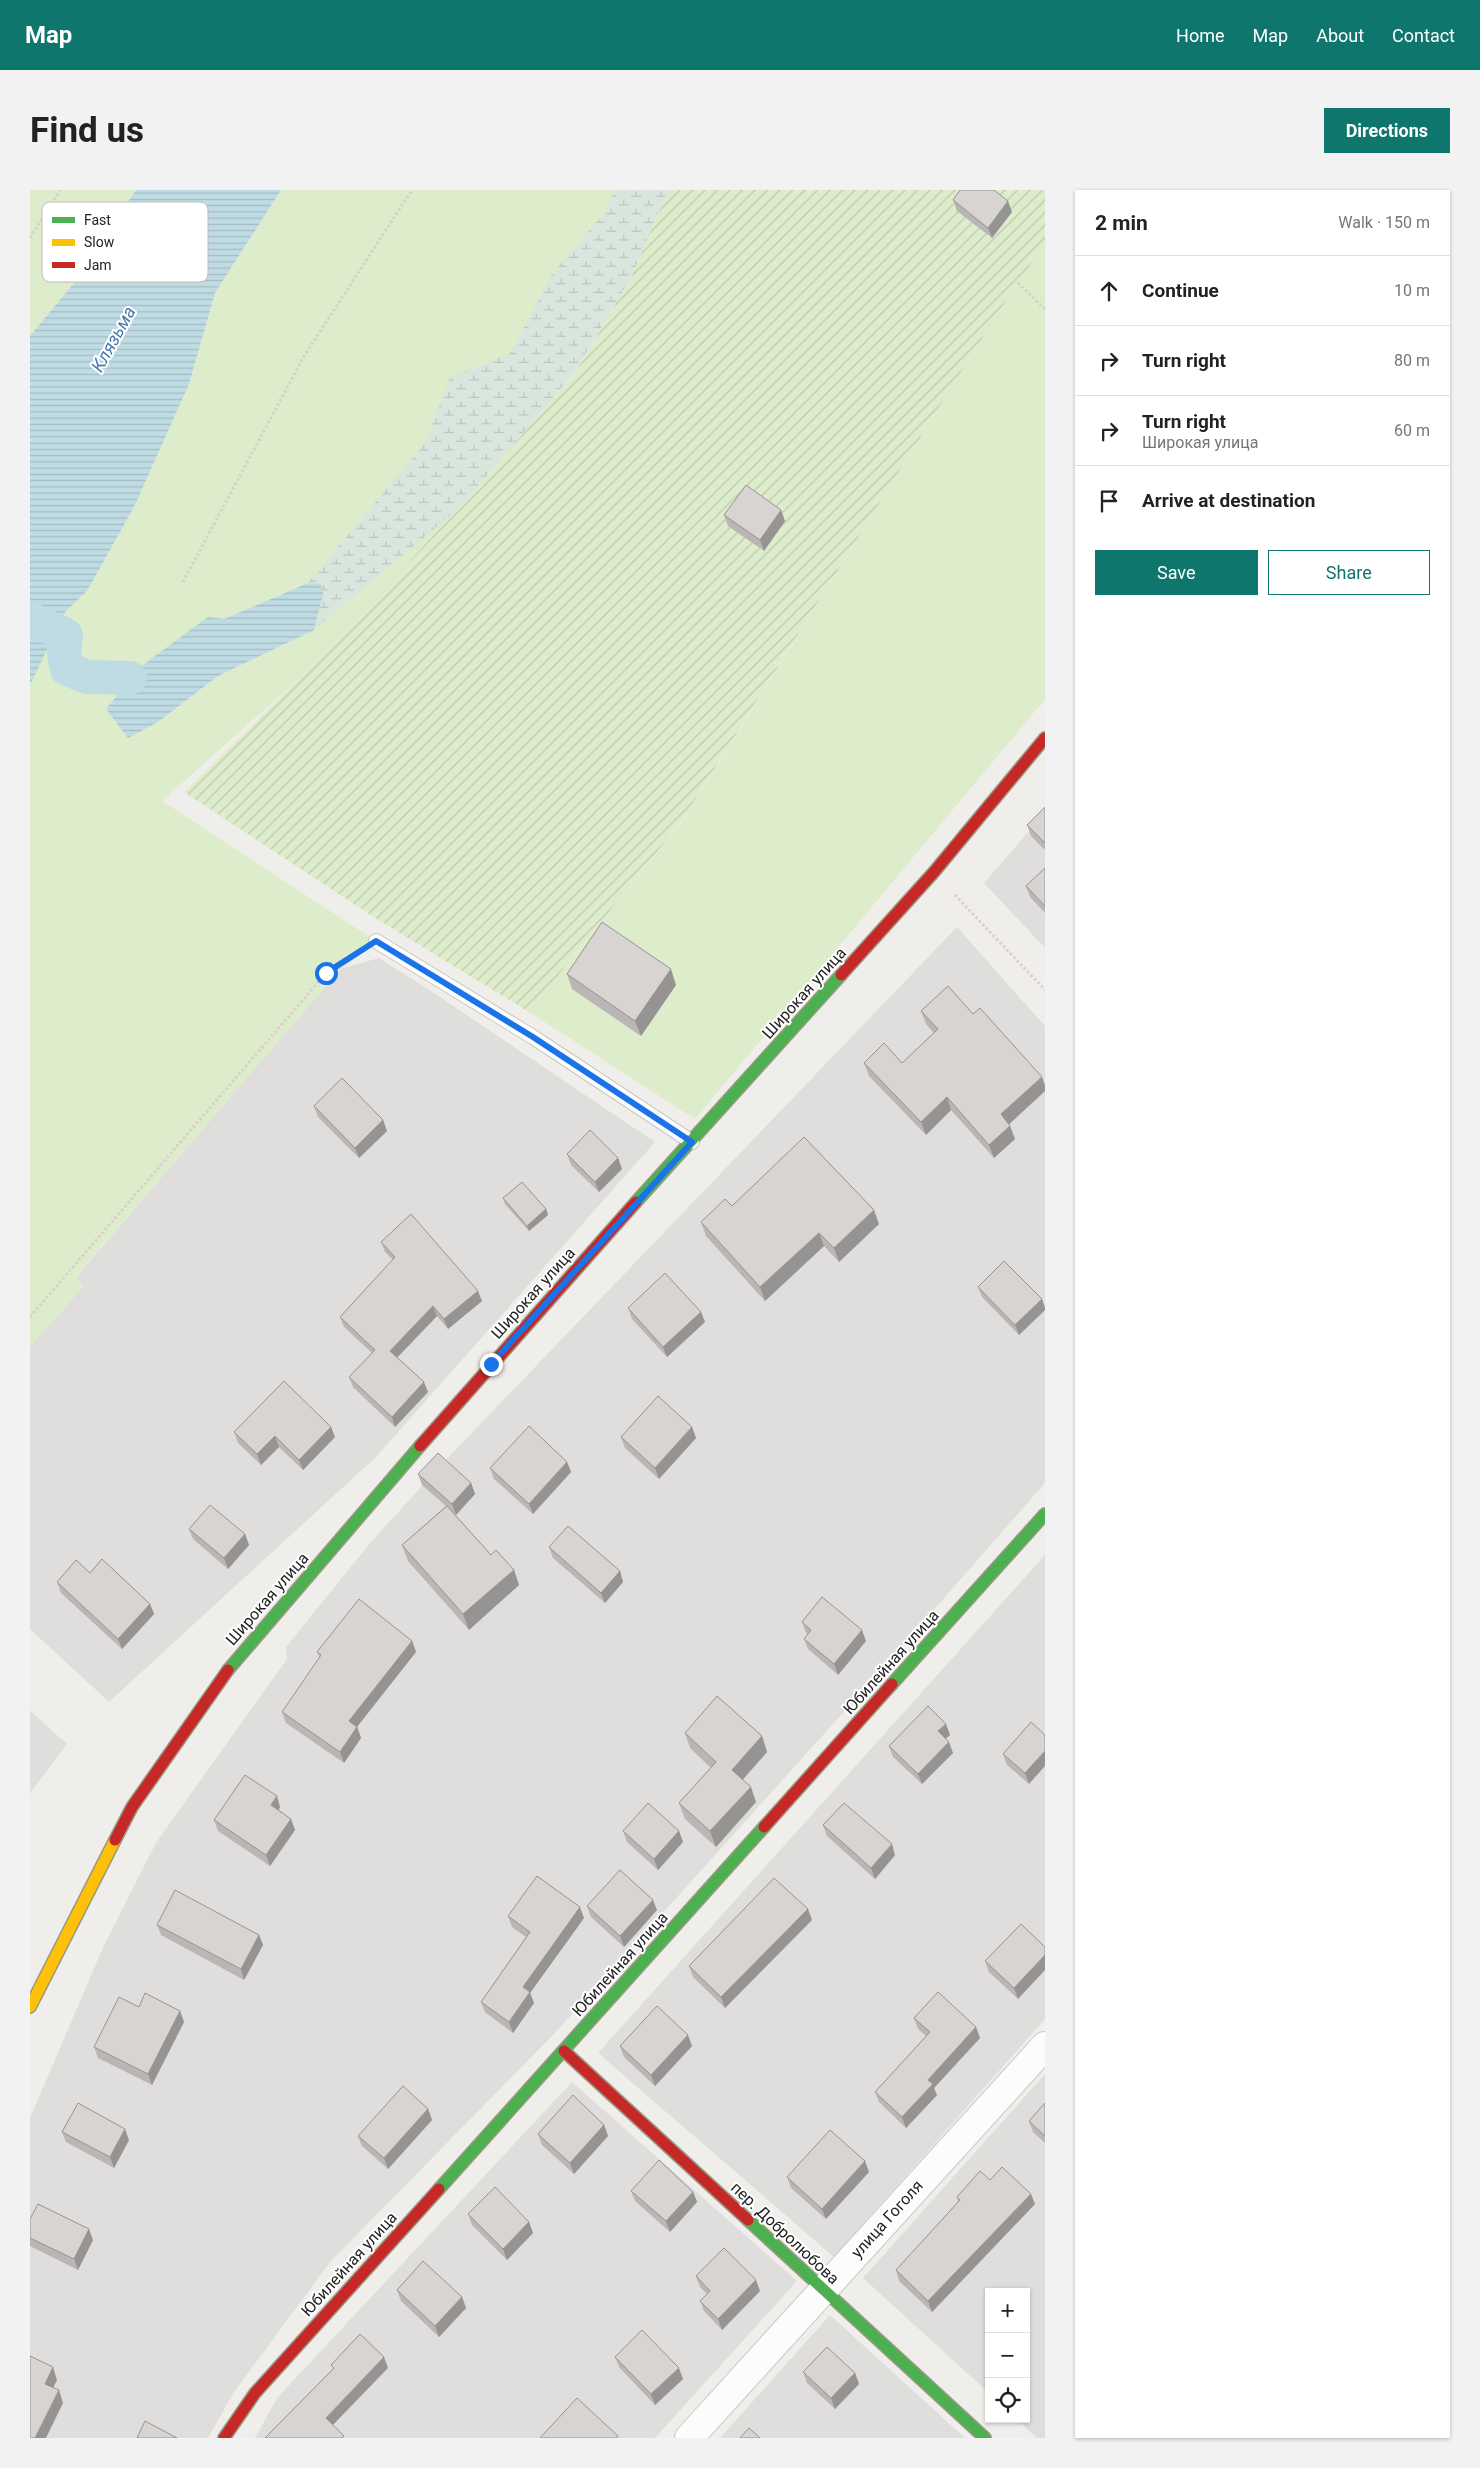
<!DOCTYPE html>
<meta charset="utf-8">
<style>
:root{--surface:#fff;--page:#f2f2f2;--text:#222;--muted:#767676;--line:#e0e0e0;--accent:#0f766e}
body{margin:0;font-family:Roboto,sans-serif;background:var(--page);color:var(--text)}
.controls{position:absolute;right:15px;bottom:15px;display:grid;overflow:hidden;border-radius:0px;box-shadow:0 1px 4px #0004}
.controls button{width:45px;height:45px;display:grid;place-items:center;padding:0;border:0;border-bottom:1px solid var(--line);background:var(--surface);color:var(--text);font:25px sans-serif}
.stop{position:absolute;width:15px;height:15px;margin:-11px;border:4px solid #1a73e8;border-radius:50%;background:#fff}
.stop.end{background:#1a73e8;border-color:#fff;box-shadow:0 1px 5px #0008}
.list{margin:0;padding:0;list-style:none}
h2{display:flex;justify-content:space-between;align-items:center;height:65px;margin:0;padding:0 20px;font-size:21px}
h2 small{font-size:16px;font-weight:400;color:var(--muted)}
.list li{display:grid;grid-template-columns:32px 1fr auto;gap:15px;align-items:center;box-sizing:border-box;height:70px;padding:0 20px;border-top:1px solid var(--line)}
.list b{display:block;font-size:19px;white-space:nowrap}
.list p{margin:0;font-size:16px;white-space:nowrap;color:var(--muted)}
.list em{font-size:16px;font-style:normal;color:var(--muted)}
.actions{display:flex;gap:10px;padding:15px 20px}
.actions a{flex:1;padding:11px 0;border:1px solid var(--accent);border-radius:0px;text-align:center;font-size:18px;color:var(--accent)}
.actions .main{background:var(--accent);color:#fff}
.icon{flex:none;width:28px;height:28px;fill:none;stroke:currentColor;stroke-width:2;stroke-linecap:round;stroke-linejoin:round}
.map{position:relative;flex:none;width:1015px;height:2248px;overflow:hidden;border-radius:0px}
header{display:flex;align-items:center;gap:30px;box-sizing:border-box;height:70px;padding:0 25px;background:var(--accent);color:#fff}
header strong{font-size:24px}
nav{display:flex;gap:28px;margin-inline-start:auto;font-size:18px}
.intro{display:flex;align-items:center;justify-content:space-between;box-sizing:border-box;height:120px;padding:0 30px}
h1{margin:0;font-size:35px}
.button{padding:12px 22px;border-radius:0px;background:var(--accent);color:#fff;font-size:18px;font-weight:700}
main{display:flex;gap:30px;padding:0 30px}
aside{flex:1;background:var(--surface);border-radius:0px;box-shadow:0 1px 4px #0004}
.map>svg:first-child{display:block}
</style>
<header>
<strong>Map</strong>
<nav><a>Home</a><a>Map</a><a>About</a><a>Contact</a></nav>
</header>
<div class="intro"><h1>Find us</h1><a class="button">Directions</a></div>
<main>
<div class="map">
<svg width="1015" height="2248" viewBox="0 0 1015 2248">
<defs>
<pattern id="wetland-marsh" width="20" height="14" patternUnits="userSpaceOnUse" patternTransform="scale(1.25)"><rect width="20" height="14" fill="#d9e6de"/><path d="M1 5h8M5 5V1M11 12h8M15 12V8" fill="none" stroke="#bac5be"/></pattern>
<pattern id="garden-furrows" width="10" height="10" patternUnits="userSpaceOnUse" patternTransform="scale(1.25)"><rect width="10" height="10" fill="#ddeccb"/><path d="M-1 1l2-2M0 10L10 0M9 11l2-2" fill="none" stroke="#bdcaae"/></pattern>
<pattern id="water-rules" width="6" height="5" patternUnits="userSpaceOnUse" patternTransform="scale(1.25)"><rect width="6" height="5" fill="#bfdbe3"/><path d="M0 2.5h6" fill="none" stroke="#a4bcc2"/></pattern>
</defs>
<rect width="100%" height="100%" fill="#f0eeeb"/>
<g fill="#dfdedc">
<polygon points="1015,623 1015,758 954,693"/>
<polygon points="927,737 1015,836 1015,1293 829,1505 523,1845 300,2072 204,2202 178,2248 0,2248 0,1928 74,1755 126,1653 257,1469 256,1457 341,1352 412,1274"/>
<polygon points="349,768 398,799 625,952 346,1267 79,1512 0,1439 0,1156 53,1097 46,1087 310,779"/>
<polygon points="1015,1365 1015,1829 804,2067 568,1863"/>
<polygon points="0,1521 37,1554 0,1603"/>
<polygon points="1015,1884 1015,2248 1007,2248 987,2229 996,2229 996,2102 959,2102 959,2203 833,2088"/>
<polygon points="542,1892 767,2091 625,2248 225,2248 247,2208"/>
<polygon points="800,2125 935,2248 690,2248"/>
</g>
<g fill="#ddeccb" fill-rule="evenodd">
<polygon points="0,0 106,0 49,87 0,146"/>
<path d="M 251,0 L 638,0 L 545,182 L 429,318 L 271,487 L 132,611 L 346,751 L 310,780 L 46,1086 L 53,1097 L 0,1156 L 0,495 L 35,422 L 57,401 L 104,317 L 159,194 L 185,103 ZM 278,393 L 291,394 L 283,440 L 188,486 L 128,532 L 76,519 L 89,503 L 194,429 Z"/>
<polygon points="1015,53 1015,509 665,929 499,822 655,628 967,124"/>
</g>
<polygon fill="url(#wetland-marsh)" points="584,0 638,0 602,86 545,182 429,318 284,440 293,404 291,394 278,393 395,253 420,187 481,163 521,85 576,21"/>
<polygon fill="url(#garden-furrows)" points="638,0 1015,0 1015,53 967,124 654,628 499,822 342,726 154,602 271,487 429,318 545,183 602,86"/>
<g fill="url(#water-rules)">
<polygon points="106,0 251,0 185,103 159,194 104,317 57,401 35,422 0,495 0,146 49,87"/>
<polygon points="278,393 291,394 293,404 284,440 188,486 128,532 98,548 76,519 110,477 178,427 194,429"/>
</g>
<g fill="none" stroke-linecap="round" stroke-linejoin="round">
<polyline stroke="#bfdbe3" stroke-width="34" points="0,429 36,445 34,463 37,479 57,487 100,488"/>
<defs>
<polyline id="lane" points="346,751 503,847 662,952"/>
<polyline id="street" points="659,2248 1015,1856"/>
<g id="fast">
<polyline points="606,1012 811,785"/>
<polyline points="198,1480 390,1256"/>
<polyline points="862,1494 1015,1324"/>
<polyline points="409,1999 734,1637"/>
<polyline points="718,2030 955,2248"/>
</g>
<polyline id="slow" points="0,1817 85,1650"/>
<g id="jam">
<polyline points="811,785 904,682 1015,548"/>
<polyline points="390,1256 606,1012"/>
<polyline points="734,1637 862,1494"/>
<polyline points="85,1650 102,1617 198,1480"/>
<polyline points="534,1861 718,2030"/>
<polyline points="194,2248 225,2203 409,1999"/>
</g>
</defs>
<use href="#lane" stroke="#c9c8c7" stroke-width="16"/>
<use href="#street" stroke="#c9c8c7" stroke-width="30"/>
<use href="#fast" stroke="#999a82" stroke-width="14"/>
<use href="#slow" stroke="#999a82" stroke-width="14"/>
<use href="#jam" stroke="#999a82" stroke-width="14"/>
<g stroke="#dccecd" stroke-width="3" stroke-dasharray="2.5 2.5" stroke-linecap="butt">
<polyline points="0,48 30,0"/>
<polyline points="988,93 1015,119"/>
<polyline points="153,392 274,166 382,0"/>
<polyline points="925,705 1015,800"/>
<polyline points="0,1127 296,783 326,764"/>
</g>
<use href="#lane" stroke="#fdfcfc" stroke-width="14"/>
<use href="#street" stroke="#fdfcfc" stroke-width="28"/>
<use href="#fast" stroke="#4caf50" stroke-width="11"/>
<use href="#slow" stroke="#ffc107" stroke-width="11"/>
<use href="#jam" stroke="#c62828" stroke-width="11"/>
</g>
<g fill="#b9b6b5">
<polygon points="923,10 982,22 962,48 927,21"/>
<polygon points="694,325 755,331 734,361 698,336"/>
<polygon points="1015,617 1015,660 1001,646 997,635"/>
<polygon points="1015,678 1015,723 1000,707 996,696"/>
<polygon points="537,784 646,795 611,846 542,799"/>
<polygon points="891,821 943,824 1012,887 1015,896 1015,901 979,934 985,949 964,968 921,920 896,945 839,886 834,873 872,873 904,843 896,834"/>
<polygon points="284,916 353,930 357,941 329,968 288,927"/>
<polygon points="537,964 588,968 592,979 569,1002 541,975"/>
<polygon points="473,1008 516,1019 518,1025 499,1041 475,1014"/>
<polygon points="702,1016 849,1034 809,1072 794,1056 735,1111 676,1046 671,1032"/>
<polygon points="351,1052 452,1111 418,1139 407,1126 367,1167 398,1202 365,1237 323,1197 319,1187 342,1163 314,1137 310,1127 363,1070 355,1062"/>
<polygon points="948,1097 1012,1109 1015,1118 1015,1120 989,1145 952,1107"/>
<polygon points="598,1118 671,1122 675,1132 637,1167 602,1129"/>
<polygon points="301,1237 305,1247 273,1280 249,1257 231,1275 208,1253 204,1242"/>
<polygon points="662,1237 666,1248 629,1289 595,1258 591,1247"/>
<polygon points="537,1272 541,1282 503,1324 464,1289 460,1278"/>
<polygon points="388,1284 441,1293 445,1304 426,1325 422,1321 461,1365 484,1380 489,1395 439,1440 378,1371 372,1355 416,1316 392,1295"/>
<polygon points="159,1339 215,1344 219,1355 198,1379 163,1349"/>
<polygon points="519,1357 590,1381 593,1392 575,1413 523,1368"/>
<polygon points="60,1383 120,1414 124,1424 92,1459 31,1403 27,1392"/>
<polygon points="772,1432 836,1451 808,1485 778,1459 774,1449 778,1444 776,1443"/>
<polygon points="382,1451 386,1462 327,1536 331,1548 314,1573 256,1533 252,1522 290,1468 287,1462"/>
<polygon points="1001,1532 999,1594 977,1575 973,1564"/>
<polygon points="916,1534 920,1545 916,1548 923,1563 892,1594 863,1567 859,1556"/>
<polygon points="655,1543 732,1546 737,1562 713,1589 726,1612 686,1657 655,1629 649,1613 681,1578 660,1558"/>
<polygon points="250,1617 249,1620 261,1629 265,1640 240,1676 188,1641 184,1630"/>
<polygon points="793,1635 865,1665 845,1689 797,1646"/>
<polygon points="593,1641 649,1641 653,1652 628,1680 597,1652"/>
<polygon points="557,1716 627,1720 594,1757 561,1727"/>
<polygon points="478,1726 554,1728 500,1803 504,1813 483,1843 455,1822 451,1812 496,1747 482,1737"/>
<polygon points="782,1730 695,1818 663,1787 659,1776"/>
<polygon points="991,1734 988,1809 959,1782 955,1771"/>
<polygon points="127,1735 229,1745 233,1755 214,1790 131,1745"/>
<polygon points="109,1817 150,1821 154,1832 122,1895 68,1868 64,1857"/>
<polygon points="884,1828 946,1837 950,1848 904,1898 907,1905 876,1938 849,1912 845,1902 896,1846 888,1839"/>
<polygon points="590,1856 662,1856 625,1896 594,1867"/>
<polygon points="1015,1913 1015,1953 1003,1942 999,1931"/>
<polygon points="398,1919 402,1930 358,1979 332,1956 328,1946"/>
<polygon points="574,1935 578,1946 544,1984 512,1955 508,1944"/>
<polygon points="32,1942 99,1950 84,1978 36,1952"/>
<polygon points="839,1982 796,2029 761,1998 757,1987"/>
<polygon points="960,1990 1005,2014 902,2122 869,2091 866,2080 928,2012 927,2007"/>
<polygon points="601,2001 663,2002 667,2012 640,2042 605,2011"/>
<polygon points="438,2024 499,2032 503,2043 477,2070 442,2035"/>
<polygon points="0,2029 63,2050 48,2080 0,2056"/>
<polygon points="666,2086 730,2101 692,2140 674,2121 670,2111 677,2104 670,2097"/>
<polygon points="367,2100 432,2107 436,2118 409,2147 371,2111"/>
<polygon points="585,2167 653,2189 625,2215 589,2177"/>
<polygon points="773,2182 825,2183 829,2194 805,2219 777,2193"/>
</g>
<g fill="#969493">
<polygon points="978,11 982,22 962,48 958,38"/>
<polygon points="751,320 755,331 734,361 730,350"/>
<polygon points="641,779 646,795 611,846 605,831"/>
<polygon points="1012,887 1015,896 1015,901 975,938 971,924"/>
<polygon points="917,907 921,920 896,945 891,932"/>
<polygon points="353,930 357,941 329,968 325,958"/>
<polygon points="980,936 985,949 964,968 959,955"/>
<polygon points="588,968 592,979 569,1002 565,992"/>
<polygon points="516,1019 518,1025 499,1041 497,1036"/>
<polygon points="844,1020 849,1034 809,1072 804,1058"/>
<polygon points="789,1043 794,1056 735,1111 730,1097"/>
<polygon points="448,1101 452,1111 418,1139 414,1129"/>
<polygon points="1012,1109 1015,1118 1015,1120 989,1145 985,1135"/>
<polygon points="403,1116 407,1126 364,1171 360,1161"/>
<polygon points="671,1122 675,1132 637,1167 633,1157"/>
<polygon points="394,1192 398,1202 365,1237 362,1227"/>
<polygon points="301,1237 305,1247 273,1280 269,1270"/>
<polygon points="662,1237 666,1248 629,1289 625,1278"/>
<polygon points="245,1246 249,1257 231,1275 227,1264"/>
<polygon points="537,1272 541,1282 503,1324 499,1314"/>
<polygon points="441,1293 445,1304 426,1325 422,1314"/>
<polygon points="215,1344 219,1355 198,1379 194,1368"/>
<polygon points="484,1380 489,1395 439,1440 433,1424"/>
<polygon points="590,1381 593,1392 575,1413 571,1403"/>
<polygon points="120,1414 124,1424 92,1459 88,1449"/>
<polygon points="832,1440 836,1451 808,1485 804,1474"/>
<polygon points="382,1451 386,1462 323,1542 319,1531"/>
<polygon points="916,1534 920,1545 912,1552 908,1541"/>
<polygon points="327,1537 331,1548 314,1573 310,1562"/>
<polygon points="732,1546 737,1562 708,1595 702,1580"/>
<polygon points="919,1552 923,1563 892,1594 888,1584"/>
<polygon points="1015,1561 1015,1576 999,1594 995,1583"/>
<polygon points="721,1597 726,1612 686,1657 680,1641"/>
<polygon points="247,1606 250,1617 245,1625 241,1615"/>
<polygon points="261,1629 265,1640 240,1676 236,1665"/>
<polygon points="649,1641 653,1652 628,1680 624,1669"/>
<polygon points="862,1654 865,1665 845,1689 841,1678"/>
<polygon points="623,1710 627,1720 594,1757 590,1746"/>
<polygon points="550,1717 554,1728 500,1803 504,1813 483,1843 479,1832 493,1797"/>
<polygon points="778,1719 782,1730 695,1818 691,1807"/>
<polygon points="229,1745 233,1755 214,1790 211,1779"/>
<polygon points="1015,1765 1015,1780 988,1809 984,1798"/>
<polygon points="150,1821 154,1832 122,1895 118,1884"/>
<polygon points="946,1837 950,1848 904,1898 907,1905 876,1938 872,1927 898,1890"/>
<polygon points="658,1845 662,1856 625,1896 621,1885"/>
<polygon points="398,1919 402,1930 358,1979 354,1968"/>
<polygon points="574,1935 578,1946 544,1984 540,1973"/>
<polygon points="95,1939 99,1950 84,1978 80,1967"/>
<polygon points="835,1971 839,1982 796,2029 792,2019"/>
<polygon points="663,2002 667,2012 640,2042 636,2031"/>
<polygon points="1001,2004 1005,2014 902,2122 898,2111"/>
<polygon points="499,2032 503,2043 477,2070 473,2059"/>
<polygon points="59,2039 63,2050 48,2080 44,2069"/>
<polygon points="726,2090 730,2101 692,2140 688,2129"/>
<polygon points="432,2107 436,2118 409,2147 405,2136"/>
<polygon points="354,2167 358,2178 300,2238 296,2228"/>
<polygon points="23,2177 27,2190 19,2206 15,2194"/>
<polygon points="649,2178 653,2189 625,2215 621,2204"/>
<polygon points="825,2183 829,2194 805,2219 801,2208"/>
<polygon points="29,2200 33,2213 16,2248 5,2248"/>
</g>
<g fill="#d7d4d2" stroke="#969493">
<polygon points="930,0 964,0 978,11 958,38 923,10"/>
<polygon points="716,295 751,320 730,350 694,325"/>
<polygon points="1015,617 1015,653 997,635"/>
<polygon points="1015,678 1015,716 996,696"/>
<polygon points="572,732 641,779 605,831 537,784"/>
<polygon points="918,796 943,824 950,818 1012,887 971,924 980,936 959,955 917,907 891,932 834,873 854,853 872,873 908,839 891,821"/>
<polygon points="312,888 353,930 325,958 284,916"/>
<polygon points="560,940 588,968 565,992 537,964"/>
<polygon points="774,947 844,1020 804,1058 789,1043 730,1097 671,1032 695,1009 702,1016"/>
<polygon points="492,992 516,1019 497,1036 473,1008"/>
<polygon points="381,1024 448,1101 414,1129 403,1116 360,1161 394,1192 362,1227 319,1187 345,1160 310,1127 365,1067 351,1052"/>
<polygon points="974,1071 1012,1109 985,1135 948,1097"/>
<polygon points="635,1083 671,1122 633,1157 598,1118"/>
<polygon points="254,1191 301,1237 269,1270 245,1246 227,1264 204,1242"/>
<polygon points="628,1206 662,1237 625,1278 591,1247"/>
<polygon points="499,1236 537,1272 499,1314 460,1278"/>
<polygon points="408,1263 441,1293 422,1314 388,1284"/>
<polygon points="180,1315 215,1344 194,1368 159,1339"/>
<polygon points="417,1316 461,1365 466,1360 484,1380 433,1424 372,1355"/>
<polygon points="538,1336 590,1381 571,1403 519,1357"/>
<polygon points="72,1369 120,1414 88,1449 27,1392 46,1370 60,1383"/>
<polygon points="792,1407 832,1440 804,1474 774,1449 781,1440 772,1432"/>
<polygon points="329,1409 382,1451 319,1531 327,1537 310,1562 252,1522 291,1465 287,1462"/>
<polygon points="687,1506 732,1546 702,1580 721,1597 680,1641 649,1613 686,1572 655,1543"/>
<polygon points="898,1516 916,1534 908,1541 919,1552 888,1584 859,1556"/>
<polygon points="1001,1532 1015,1545 1015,1561 995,1583 973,1564"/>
<polygon points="215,1585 247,1606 241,1615 261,1629 236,1665 184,1630"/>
<polygon points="618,1613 649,1641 624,1669 593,1641"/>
<polygon points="814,1613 862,1654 841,1678 793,1635"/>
<polygon points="590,1680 623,1710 590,1746 557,1716"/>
<polygon points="507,1686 550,1717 493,1797 500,1802 479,1832 451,1812 500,1742 478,1726"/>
<polygon points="744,1688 778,1719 691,1807 659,1776"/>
<polygon points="145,1700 229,1745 211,1779 127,1735"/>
<polygon points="991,1734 1015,1757 1015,1765 984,1798 955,1771"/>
<polygon points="908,1802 946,1837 898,1890 903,1894 872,1927 845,1902 900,1842 884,1828"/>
<polygon points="115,1803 150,1821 118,1884 64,1857 89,1807 109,1817"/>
<polygon points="627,1816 658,1845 621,1885 590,1856"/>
<polygon points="373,1896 398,1919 354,1968 328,1946"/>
<polygon points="543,1905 574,1935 540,1973 508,1944"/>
<polygon points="48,1913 95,1939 80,1967 32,1942"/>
<polygon points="1015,1913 1015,1946 999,1931"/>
<polygon points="800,1940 835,1971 792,2019 757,1987"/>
<polygon points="629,1970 663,2002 636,2031 601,2001"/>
<polygon points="972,1977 1001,2004 898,2111 866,2080 930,2010 927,2007 950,1981 960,1990"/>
<polygon points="465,1997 499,2032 473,2059 438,2024"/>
<polygon points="8,2014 59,2039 44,2069 0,2048 0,2029"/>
<polygon points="694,2058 726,2090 688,2129 670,2111 680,2101 666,2086"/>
<polygon points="393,2071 432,2107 405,2136 367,2100"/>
<polygon points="612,2140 649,2178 621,2204 585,2167"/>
<polygon points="330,2144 354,2167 296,2228 314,2246 312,2248 235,2248 304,2178 301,2175"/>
<polygon points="797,2157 825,2183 801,2208 773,2182"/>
<polygon points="0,2166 23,2177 15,2194 29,2200 5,2248 0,2248"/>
<polygon points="547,2208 588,2246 587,2248 510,2248"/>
<polygon points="115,2231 147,2248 107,2248"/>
<polygon points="719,2238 730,2248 710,2248"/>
</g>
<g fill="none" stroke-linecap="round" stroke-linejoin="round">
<polyline stroke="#1a73e8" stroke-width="6" points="296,783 346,751 503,847 662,952 461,1174"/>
</g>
<g text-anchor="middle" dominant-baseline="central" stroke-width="4" stroke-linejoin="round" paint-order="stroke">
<g font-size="16" fill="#222" stroke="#fff">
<text transform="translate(774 803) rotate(-48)">Широкая улица</text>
<text transform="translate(503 1103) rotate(-48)">Широкая улица</text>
<text transform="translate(237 1409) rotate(-49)">Широкая улица</text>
<text transform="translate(861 1472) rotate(-48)">Юбилейная улица</text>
<text transform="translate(590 1774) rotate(-48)">Юбилейная улица</text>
<text transform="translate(857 2029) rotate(-48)">улица Гоголя</text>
<text transform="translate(755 2043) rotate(43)">пер. Добролюбова</text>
<text transform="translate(319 2074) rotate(-48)">Юбилейная улица</text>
</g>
<g font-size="18" font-style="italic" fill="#4a7aab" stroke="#fff">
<text transform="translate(83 149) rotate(-61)">Клязьма</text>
</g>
</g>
<rect x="12" y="12" width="166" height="80" rx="8" fill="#fff" stroke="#bdbdbd" stroke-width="1"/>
<rect x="22" y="27" width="23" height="6" fill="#4caf50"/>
<rect x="22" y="49" width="23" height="7" fill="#ffc107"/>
<rect x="22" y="72" width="23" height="6" fill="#c62828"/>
<g font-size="14" fill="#222">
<text x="54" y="35">Fast</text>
<text x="54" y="57">Slow</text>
<text x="54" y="80">Jam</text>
</g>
</svg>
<div class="controls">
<button>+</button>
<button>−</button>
<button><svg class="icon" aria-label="locate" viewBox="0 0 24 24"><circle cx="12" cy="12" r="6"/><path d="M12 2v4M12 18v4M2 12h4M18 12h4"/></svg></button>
</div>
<div class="stop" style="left:296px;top:783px"></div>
<div class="stop end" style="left:461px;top:1174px"></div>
</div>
<aside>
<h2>2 min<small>Walk · 150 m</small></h2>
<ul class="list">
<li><svg class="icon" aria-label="ahead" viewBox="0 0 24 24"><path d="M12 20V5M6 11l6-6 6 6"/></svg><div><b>Continue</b></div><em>10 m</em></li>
<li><svg class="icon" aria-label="right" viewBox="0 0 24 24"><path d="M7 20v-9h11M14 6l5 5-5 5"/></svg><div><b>Turn right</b></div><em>80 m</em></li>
<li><svg class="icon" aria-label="right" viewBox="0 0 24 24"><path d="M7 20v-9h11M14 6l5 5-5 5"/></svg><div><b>Turn right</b><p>Широкая улица</p></div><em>60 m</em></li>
<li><svg class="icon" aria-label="arrive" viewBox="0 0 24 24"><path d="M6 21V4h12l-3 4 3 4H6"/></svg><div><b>Arrive at destination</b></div></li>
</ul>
<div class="actions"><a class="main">Save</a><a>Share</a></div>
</aside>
</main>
